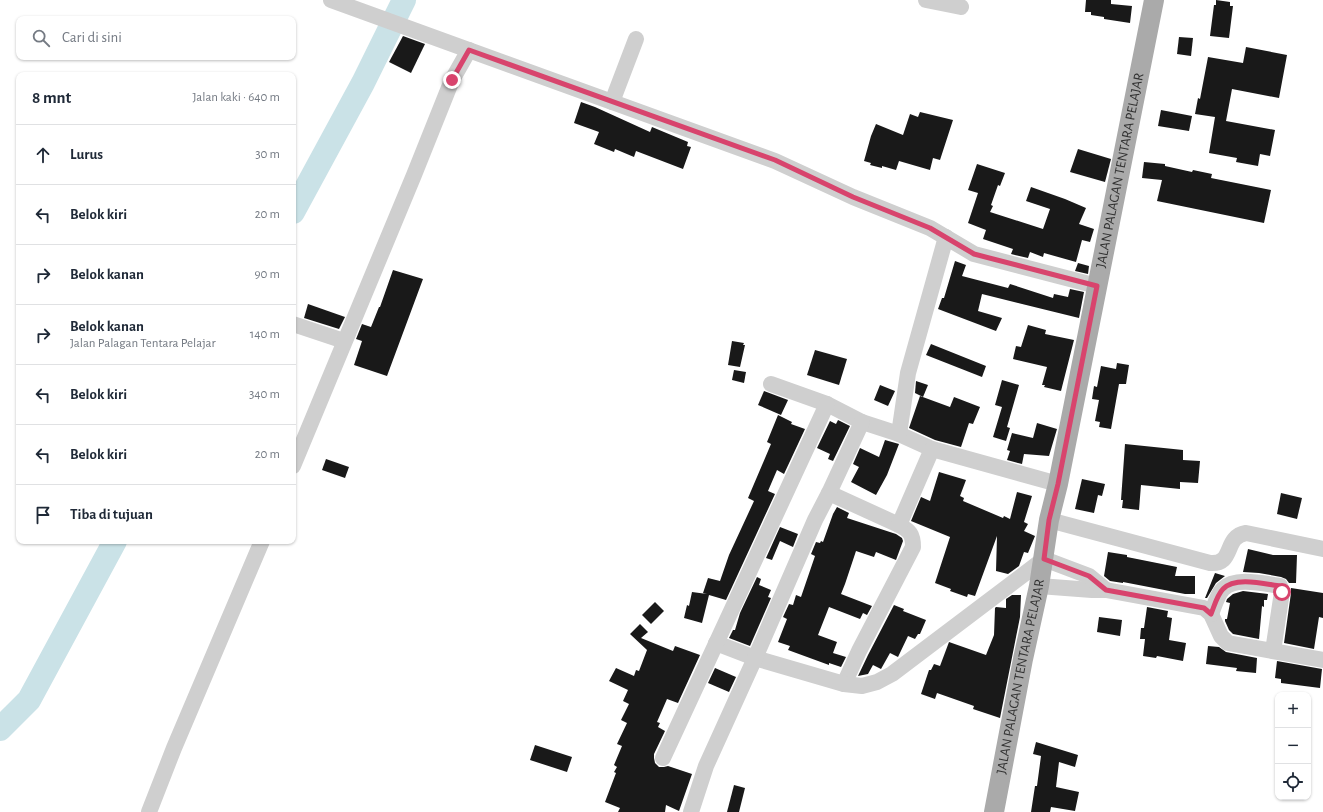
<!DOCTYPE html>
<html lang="id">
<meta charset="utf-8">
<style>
:root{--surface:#fff;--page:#f2f2f3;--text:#1f2937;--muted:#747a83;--line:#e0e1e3}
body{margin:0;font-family:"Alegreya Sans",sans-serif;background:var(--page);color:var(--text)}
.controls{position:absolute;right:12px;bottom:12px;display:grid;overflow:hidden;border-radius:8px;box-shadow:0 1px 3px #0004}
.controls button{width:36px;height:36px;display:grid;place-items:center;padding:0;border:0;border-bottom:1px solid var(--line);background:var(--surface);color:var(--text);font:20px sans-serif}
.stop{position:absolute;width:12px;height:12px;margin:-9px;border:3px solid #d8446d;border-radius:50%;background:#fff}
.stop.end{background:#d8446d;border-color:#fff;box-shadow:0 1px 4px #0008}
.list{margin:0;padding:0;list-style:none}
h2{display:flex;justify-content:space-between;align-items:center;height:52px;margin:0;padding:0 16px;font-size:17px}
h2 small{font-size:13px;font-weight:400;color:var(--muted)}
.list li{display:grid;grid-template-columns:26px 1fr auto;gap:12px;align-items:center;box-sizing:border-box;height:60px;padding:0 16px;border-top:1px solid var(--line)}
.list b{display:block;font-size:15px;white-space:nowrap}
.list p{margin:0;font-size:13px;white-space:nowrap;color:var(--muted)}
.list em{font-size:13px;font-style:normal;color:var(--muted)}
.icon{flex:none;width:22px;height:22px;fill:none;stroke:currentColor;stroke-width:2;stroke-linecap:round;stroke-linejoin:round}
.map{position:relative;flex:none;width:1323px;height:812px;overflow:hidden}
.search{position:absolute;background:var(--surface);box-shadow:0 1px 3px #0004;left:16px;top:16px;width:280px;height:44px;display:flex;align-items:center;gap:10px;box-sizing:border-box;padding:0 14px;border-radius:8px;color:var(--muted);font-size:15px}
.panel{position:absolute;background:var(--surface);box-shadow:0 1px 3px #0004;left:16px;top:72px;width:280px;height:472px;border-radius:8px}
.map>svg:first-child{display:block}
</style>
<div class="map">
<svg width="1323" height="812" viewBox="0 0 1323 812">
<rect width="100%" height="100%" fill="#fff"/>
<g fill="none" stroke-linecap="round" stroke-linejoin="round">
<g stroke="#cae2e7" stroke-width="24">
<polyline points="293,212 363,83 404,0"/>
<polyline points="0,729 29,700 115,541"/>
</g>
</g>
<g fill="#191919">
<polygon points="1086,0 1111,0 1111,4 1132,6 1130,23 1104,19 1104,17 1091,15 1091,12 1085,12"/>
<polygon points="1216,0 1230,2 1230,6 1233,6 1229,38 1210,36 1214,5 1216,5"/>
<polygon points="403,36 425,44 411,73 389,62"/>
<polygon points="1179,37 1193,38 1191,56 1177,54"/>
<polygon points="1246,47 1287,55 1279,98 1232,89 1226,121 1275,130 1270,156 1260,154 1258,166 1236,162 1237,158 1209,153 1215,117 1195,114 1198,98 1200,99 1208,57 1243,63"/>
<polygon points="581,102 595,107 650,132 652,127 688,142 687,146 691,147 683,169 636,151 634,157 615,149 614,152 594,144 599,132 574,123"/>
<polygon points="1161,110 1192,116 1189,131 1158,126"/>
<polygon points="920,112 953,120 940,160 933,158 930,170 899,161 896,170 882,166 882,168 870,165 871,163 864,161 871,136 876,124 903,135 910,114 918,117"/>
<polygon points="1078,149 1111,159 1105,182 1070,172"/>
<polygon points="1144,162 1165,164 1165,166 1192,172 1193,170 1212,174 1211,178 1271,190 1264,223 1157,201 1162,180 1142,178"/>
<polygon points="977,164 1005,173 1000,186 998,185 991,205 993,206 990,212 1043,229 1050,209 1026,201 1031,187 1065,199 1086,208 1079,224 1094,229 1090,242 1082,240 1076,262 1044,253 1043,257 1030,252 1028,258 1011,254 1013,249 983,239 986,230 968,223 978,193 968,190"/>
<polygon points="955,261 966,265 962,276 1008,288 1010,284 1053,298 1054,294 1068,297 1070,289 1084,292 1079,318 982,294 978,311 1002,318 996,331 938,309 942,298 944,298"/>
<polygon points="1078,263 1089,266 1088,274 1075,271"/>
<polygon points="393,270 423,279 387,376 354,365 362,341 356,339 362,324 371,327 379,307 380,307"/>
<polygon points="308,304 345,317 339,329 304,318"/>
<polygon points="1028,325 1046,330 1045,334 1074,340 1061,391 1044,387 1045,385 1042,385 1047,367 1013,359 1016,346 1021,347"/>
<polygon points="732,341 744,343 743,345 745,345 740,367 728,365"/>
<polygon points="931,344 986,366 982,377 926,355"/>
<polygon points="815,350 847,359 839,385 807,375"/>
<polygon points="1117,363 1129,365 1126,384 1119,384 1111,429 1099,427 1100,422 1095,421 1099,400 1092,399 1094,386 1097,387 1101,366 1116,369"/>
<polygon points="734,370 746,372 744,383 732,380"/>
<polygon points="1002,380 1019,385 1007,427 1010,428 1006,441 993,437 1002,407 995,405"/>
<polygon points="916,381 928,385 923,397 915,393"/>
<polygon points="880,385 895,391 888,406 874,400"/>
<polygon points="764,391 788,400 781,415 758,405"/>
<polygon points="920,396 950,407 954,397 980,407 973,424 969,423 961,447 935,440 909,428"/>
<polygon points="778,415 792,422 791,424 805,429 784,474 777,470 768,491 775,494 726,600 709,595 702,623 684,618 687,605 689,606 692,592 707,594 703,593 708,578 720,581 729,555 754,501 748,498 771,444 767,442"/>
<polygon points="838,420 850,426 833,461 828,459 830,454 817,448 830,421 836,424"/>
<polygon points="1037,423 1057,429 1049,456 1024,454 1022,464 1007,460 1010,451 1007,450 1012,433 1033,438"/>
<polygon points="885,440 899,444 887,475 876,495 851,482 859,467 853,464 860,448 879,457"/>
<polygon points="1125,444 1183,450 1183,460 1200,461 1198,483 1180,482 1180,489 1141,485 1139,510 1122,508 1123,500 1121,500"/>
<polygon points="326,459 349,467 345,478 322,470"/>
<polygon points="939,472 966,480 960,496 964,498 963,501 1003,518 1004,516 1010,519 1017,492 1032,496 1024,522 1028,524 1024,531 1035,536 1028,553 1024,552 1019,566 1008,574 996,571 997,536 975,596 968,594 967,597 950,591 951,589 935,583 950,537 911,521 921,497 930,501"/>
<polygon points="1082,479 1105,484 1102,496 1098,495 1094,513 1075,509"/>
<polygon points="1281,493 1302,498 1297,519 1277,514"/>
<polygon points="837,507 849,513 847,518 896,534 902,538 903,541 896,560 876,552 874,557 856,551 845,584 841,594 872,606 867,615 863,613 860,619 829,607 818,635 837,642 833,653 846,657 841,667 829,663 829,665 788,650 790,646 778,642 787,619 783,617 789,604 793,605 796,595 801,597 815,556 811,554 816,542 820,543 821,541 823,542 833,514"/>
<polygon points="780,527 798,534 793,547 780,541 772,560 766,558"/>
<polygon points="1248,549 1273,555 1297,555 1296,583 1289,583 1286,579 1281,577 1259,573 1243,572"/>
<polygon points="1108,552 1127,555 1127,557 1177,567 1175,576 1195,576 1195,594 1185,594 1123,582 1123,583 1110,581 1104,576"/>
<polygon points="1215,573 1225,576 1216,583 1207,598 1205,598"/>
<polygon points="757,577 761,579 759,585 771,590 768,597 771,598 750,646 729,638 733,630 735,630 740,613"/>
<polygon points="1291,588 1323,593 1323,618 1319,617 1314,649 1284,643 1291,593"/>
<polygon points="1243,591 1268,594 1267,600 1264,600 1264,607 1262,606 1259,639 1233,634 1229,630 1225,621 1225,619 1227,619 1230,603 1226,602 1227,599 1233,594"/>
<polygon points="1012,595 1021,595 1020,617 1000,718 973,709 974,706 937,693 935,699 921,694 929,670 931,670 934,664 940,666 949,642 986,655 994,635 995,608 996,607 1006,608 1006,599"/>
<polygon points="655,602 664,611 651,624 642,615"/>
<polygon points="894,605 904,609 903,611 926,620 920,634 918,634 915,639 908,636 898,657 890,653 881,669 873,665 868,674 858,676 868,655"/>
<polygon points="1147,607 1168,611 1167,617 1172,618 1169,640 1186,643 1183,661 1157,656 1156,658 1143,656 1145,639 1140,639 1141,628 1144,628"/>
<polygon points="1099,617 1122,620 1120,636 1097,632"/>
<polygon points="640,624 648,632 641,638 673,651 675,646 700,655 678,703 667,699 657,722 660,723 658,727 665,731 654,754 654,758 655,763 659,767 664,767 668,766 692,774 679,811 666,805 665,812 618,812 620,808 605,802 616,773 614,772 617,767 614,765 622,746 617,744 627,723 621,720 629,704 623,701 628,690 609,681 616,668 634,676 636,670 639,671 647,650 630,634"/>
<polygon points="1208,646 1219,647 1226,652 1257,658 1256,673 1236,671 1237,668 1206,664"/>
<polygon points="1277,661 1322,669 1320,688 1281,683 1281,679 1275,678"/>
<polygon points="715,668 736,677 729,692 708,683"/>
<polygon points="1036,742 1078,755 1075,767 1059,762 1056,787 1079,792 1075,811 1051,807 1050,812 1031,812 1035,786 1037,786 1041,756 1033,754"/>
<polygon points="535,745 572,757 567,772 530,760"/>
<polygon points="734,785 745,788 739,812 727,812"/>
</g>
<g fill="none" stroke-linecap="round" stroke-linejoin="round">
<g stroke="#cfcfcf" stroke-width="16">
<polyline points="331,0 775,161 853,197 930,228 974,254 1097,286"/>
<polyline points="926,0 961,7"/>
<polyline points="612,102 636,39"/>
<polyline points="293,324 344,341"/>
<polyline points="771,384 827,404 862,422 899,434 932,449 1058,484"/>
<polyline points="899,434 908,373 946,237"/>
<polyline points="293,466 414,175 452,80 469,50"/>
<path d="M 829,493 L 899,525 C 910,531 913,534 913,547 L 859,651 L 844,684"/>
<path d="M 1049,520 L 1210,563 C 1235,565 1223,537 1246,533 L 1323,549"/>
<polyline points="899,525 932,449"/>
<polyline points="1039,586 1092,590 1106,590 1204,608 1211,614 1221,636 1228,643 1323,660"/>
<path d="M 1211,614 C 1214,607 1217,595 1223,589 C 1235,576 1265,584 1280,586 L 1282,592 L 1273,651"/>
<polyline points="716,643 755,658 844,684 862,686 877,682 892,674 1044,559 1089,576 1106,590"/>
<polyline points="663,758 827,404"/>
<polyline points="149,812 174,748 262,541"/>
<polyline points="691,812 706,766 755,658 815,520 829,493 862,422"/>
</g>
<path stroke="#aaa" stroke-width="20" id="s1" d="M 994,812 L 1023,659 L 1039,586 L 1049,520 L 1058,484 L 1154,0"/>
</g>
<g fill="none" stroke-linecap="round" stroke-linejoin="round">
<path stroke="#d8446d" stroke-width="5" d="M 452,80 L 469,50 L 775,160 L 853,197 L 930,228 L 974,254 L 1097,286 L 1058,484 L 1049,520 L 1044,559 L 1089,576 L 1106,590 L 1204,608 L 1211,614 C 1214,607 1217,595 1223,589 C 1235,576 1265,584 1280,586 L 1282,592"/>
</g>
<g text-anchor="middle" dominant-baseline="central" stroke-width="4" stroke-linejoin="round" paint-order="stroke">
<g font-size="14" fill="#323232" stroke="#fff">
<text stroke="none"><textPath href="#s1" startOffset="654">JALAN PALAGAN TENTARA PELAJAR</textPath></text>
<text stroke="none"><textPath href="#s1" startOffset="138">JALAN PALAGAN TENTARA PELAJAR</textPath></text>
</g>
</g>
</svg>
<div class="controls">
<button>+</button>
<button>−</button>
<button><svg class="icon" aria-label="locate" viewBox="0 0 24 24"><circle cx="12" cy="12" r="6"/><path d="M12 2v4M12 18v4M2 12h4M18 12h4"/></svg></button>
</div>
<div class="stop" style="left:1282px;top:592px"></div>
<div class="stop end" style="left:452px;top:80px"></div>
<div class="search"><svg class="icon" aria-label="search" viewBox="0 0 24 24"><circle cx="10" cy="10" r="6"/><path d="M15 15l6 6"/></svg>Cari di sini</div>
<section class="panel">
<h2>8 mnt<small>Jalan kaki · 640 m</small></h2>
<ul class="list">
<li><svg class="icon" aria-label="ahead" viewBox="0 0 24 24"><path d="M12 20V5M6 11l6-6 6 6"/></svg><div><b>Lurus</b></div><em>30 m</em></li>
<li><svg class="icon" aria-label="left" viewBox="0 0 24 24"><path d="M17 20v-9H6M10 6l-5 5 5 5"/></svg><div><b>Belok kiri</b></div><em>20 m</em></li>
<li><svg class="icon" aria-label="right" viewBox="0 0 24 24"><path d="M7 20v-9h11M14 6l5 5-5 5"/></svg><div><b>Belok kanan</b></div><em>90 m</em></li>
<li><svg class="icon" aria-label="right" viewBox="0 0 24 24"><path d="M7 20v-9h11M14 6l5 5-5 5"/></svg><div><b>Belok kanan</b><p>Jalan Palagan Tentara Pelajar</p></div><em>140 m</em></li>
<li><svg class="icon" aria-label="left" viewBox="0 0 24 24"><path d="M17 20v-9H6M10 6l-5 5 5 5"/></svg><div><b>Belok kiri</b></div><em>340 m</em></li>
<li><svg class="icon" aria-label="left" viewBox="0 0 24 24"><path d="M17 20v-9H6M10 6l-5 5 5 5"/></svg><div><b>Belok kiri</b></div><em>20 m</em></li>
<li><svg class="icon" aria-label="arrive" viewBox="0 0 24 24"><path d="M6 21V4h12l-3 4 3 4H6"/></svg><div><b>Tiba di tujuan</b></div></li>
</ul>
</section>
</div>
